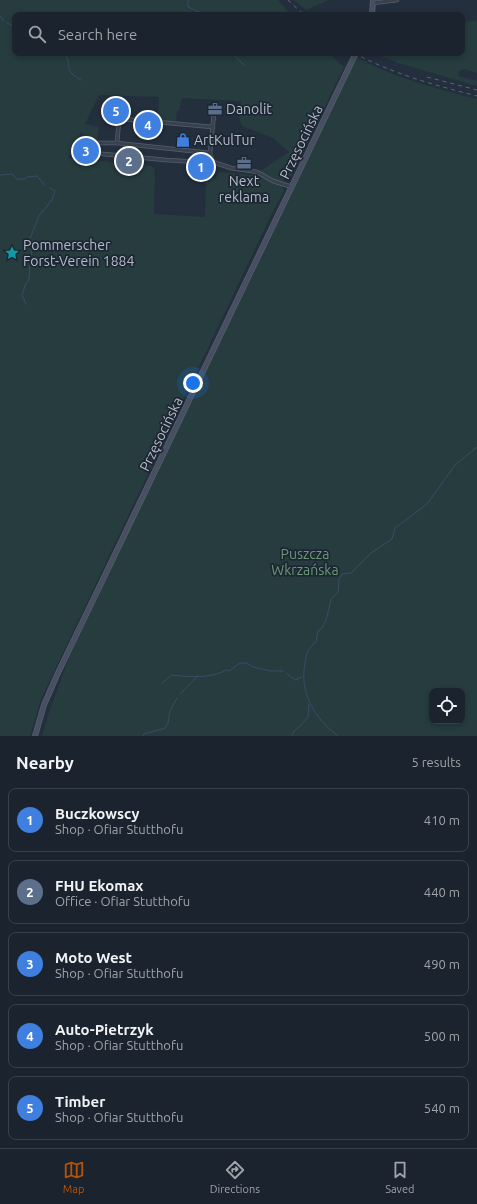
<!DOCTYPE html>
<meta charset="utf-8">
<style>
:root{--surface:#1b232e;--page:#282f3a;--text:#f1f3f6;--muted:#a0a4aa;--line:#39404a;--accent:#b45309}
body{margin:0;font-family:Ubuntu,sans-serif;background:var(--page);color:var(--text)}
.controls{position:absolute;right:12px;bottom:12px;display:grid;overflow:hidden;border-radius:8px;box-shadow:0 2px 6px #0003}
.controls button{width:36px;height:36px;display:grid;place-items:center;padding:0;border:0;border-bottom:1px solid var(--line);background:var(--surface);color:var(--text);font:20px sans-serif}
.you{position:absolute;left:193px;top:383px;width:14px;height:14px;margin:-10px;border:3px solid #fff;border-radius:50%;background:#1a73e8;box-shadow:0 0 0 6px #1a73e833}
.badge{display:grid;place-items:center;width:26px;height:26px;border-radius:50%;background:var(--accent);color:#fff;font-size:13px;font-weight:700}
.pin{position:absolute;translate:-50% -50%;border:2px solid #fff;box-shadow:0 1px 4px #0006}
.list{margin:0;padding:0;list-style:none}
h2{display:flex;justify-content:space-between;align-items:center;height:52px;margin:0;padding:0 16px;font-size:17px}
h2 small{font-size:13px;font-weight:400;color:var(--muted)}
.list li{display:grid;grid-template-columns:26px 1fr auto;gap:12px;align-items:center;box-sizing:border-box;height:64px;margin:0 8px 8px;padding:0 8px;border:1px solid var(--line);border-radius:8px}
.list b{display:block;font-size:15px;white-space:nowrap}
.list p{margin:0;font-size:13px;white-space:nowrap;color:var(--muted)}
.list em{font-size:13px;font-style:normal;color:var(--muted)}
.icon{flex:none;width:22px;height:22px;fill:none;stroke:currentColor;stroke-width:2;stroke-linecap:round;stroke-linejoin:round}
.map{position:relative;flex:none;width:477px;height:736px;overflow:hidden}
.search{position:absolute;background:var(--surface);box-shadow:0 2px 6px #0003;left:12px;right:12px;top:12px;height:44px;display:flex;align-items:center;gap:10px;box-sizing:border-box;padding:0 14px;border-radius:8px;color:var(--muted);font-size:15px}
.sheet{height:412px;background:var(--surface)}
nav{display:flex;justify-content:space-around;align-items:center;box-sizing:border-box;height:56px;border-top:1px solid var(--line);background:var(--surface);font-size:11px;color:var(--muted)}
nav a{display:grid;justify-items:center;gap:2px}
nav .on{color:var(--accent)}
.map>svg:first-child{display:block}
</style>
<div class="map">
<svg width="477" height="736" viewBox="0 0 477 736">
<rect width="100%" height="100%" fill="#242f3e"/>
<g fill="#263c3f" fill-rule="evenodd">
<path d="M 0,0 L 278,0 L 291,15 L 15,15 L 15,53 L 329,53 L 344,67 L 290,179 L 285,179 L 283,181 C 274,182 267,176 259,172 L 289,152 L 273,138 L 242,126 L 239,118 L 241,101 L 182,98 L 179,111 L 177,111 L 176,122 L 158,120 L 159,97 L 99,95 L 85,124 L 99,127 L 97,141 L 87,140 L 81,132 L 68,158 L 151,166 L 155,170 L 154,214 L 205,217 L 206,177 L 216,178 L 218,172 L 255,175 L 273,183 L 281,185 L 284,191 L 274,209 L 41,699 L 30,736 L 0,736 Z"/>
<polygon points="294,0 329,0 306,10"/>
<polygon points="477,20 477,73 464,69 459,71 458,76 477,81 477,86 398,63 375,53 462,53 462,23"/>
<path d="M 357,57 C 391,77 438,89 477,99 L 477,736 L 42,736 L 49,712 L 69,658 L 139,508 ZM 432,691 L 462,691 L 462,721 L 432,721 Z"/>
</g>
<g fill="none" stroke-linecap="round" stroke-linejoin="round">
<g stroke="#394c67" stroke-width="1">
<polyline points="188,0 188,7 206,15"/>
<polyline points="0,16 4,21"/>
<polyline points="7,23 15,27"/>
<path d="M 63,53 C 72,60 66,67 72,74 C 75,76 78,78 81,80"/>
<polyline points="232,53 244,65"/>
<polyline points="0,175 12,174 17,179 25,179 27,177 37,176 45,185"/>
<polyline points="31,259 32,247 29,241 39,216 52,200 55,191 50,188"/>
<polyline points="26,304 22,295 26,283 29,279 30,264"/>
<polyline points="286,673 295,680 302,677"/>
<path d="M 162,683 L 172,675 C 189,677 210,679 226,670 L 229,671 L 240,663 L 246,663 L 253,667 L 271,671 L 283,671"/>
<polyline points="180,694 198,676"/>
<polyline points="143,736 144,734 165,728 168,723 170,711 177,698"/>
<path d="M 292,736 L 294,731 C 300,727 303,722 308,717 L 309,704"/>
<path d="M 338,736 C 315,719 299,693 305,663 C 307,653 307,648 316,642 L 318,631 L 323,627 L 327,617 L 331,599 L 338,592 L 339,579 L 342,574 L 351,573 L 371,553 L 392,539 L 395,528 L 427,504 L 455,465 L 477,447"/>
</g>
<defs>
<g id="street">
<polyline points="373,3 397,0"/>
<polyline points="214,113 210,153 212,160 216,163 231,168 257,172 273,181 292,187"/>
<polyline points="117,143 119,121 123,119 213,127"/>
<polyline points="210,153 117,143 93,143 92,152 93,153 166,160 216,163"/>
</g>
<g id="secondary">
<polyline points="372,15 373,0"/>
<polyline points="35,736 44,705 57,675 354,57"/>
</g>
</defs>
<use href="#street" stroke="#565f6c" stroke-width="4.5"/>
<use href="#secondary" stroke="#565f6c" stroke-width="6"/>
<use href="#street" stroke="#38414e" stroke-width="3"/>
<use href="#secondary" stroke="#465061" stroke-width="4.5"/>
<g stroke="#5a6575" stroke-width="1" stroke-dasharray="4 4" stroke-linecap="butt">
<polyline points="288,0 304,15"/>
<path d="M 354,53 C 393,74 434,85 477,96"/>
<polyline points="427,77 477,90"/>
</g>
<defs>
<polyline id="secondary-bridge" points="354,57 356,53"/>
</defs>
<use href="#secondary-bridge" stroke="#565f6c" stroke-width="6" stroke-linecap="butt"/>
<use href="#secondary-bridge" stroke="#465061" stroke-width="4.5"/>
</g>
<defs>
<symbol id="office-bare" viewBox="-9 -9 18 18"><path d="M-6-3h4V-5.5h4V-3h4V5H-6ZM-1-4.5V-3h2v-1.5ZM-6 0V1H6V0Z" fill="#5c6f8a" stroke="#1d2633" stroke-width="2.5" paint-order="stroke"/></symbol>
<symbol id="shop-bare" viewBox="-9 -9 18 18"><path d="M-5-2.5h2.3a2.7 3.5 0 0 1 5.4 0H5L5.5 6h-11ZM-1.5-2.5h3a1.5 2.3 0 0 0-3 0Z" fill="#3f7fe0" stroke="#1d2633" stroke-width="2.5" paint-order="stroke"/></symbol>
<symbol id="sight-bare" viewBox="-9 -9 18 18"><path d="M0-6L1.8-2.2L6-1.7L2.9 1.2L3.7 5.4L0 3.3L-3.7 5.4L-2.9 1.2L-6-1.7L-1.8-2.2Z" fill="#0f9aa8" stroke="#1d2633" stroke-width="2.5" paint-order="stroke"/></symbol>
</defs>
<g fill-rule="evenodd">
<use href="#office-bare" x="205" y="99" width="20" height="20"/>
<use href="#shop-bare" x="173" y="130" width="20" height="20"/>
<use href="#office-bare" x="234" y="153" width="20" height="20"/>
<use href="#sight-bare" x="2" y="243" width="20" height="20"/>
</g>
<g text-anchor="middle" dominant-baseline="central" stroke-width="3.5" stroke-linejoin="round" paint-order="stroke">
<g font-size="14" fill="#b4bcc9" stroke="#1d2633" text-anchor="start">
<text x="226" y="109">Danolit</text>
<text x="194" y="140">ArtKulTur</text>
<text x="244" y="181" text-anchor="middle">Next<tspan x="244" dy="16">reklama</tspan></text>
<text x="23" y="245">Pommerscher<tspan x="23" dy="16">Forst-Verein 1884</tspan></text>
</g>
<g font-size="14" fill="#b4bcc9" stroke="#1d2633">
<text transform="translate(301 142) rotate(-64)">Przęsocińska</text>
<text transform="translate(161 434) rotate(-64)">Przęsocińska</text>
</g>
<g font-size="14" fill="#6b9a76" stroke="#1d2633">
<text x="305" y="554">Puszcza<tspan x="305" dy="16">Wkrzańska</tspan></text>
</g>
</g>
</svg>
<div class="controls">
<button><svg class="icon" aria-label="locate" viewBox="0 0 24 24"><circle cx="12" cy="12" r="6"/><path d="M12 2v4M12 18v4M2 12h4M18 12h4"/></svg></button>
</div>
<div class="you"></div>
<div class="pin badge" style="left:201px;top:167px;background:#3f7fe0">1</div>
<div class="pin badge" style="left:129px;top:161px;background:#5c6f8a">2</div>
<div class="pin badge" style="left:86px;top:151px;background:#3f7fe0">3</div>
<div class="pin badge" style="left:148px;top:125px;background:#3f7fe0">4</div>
<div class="pin badge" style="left:116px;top:111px;background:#3f7fe0">5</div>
<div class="search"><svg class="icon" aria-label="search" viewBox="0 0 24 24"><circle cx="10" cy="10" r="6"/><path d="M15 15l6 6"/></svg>Search here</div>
</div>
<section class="sheet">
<h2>Nearby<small>5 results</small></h2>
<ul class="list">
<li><span class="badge" style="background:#3f7fe0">1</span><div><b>Buczkowscy</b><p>Shop · Ofiar Stutthofu</p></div><em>410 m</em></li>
<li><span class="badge" style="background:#5c6f8a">2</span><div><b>FHU Ekomax</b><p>Office · Ofiar Stutthofu</p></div><em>440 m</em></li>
<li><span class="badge" style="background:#3f7fe0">3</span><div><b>Moto West</b><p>Shop · Ofiar Stutthofu</p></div><em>490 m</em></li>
<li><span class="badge" style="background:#3f7fe0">4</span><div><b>Auto-Pietrzyk</b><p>Shop · Ofiar Stutthofu</p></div><em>500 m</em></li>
<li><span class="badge" style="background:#3f7fe0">5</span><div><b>Timber</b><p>Shop · Ofiar Stutthofu</p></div><em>540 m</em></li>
</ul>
</section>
<nav>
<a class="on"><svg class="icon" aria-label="map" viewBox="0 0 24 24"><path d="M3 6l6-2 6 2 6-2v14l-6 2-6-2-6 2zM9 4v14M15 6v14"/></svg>Map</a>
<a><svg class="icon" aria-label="directions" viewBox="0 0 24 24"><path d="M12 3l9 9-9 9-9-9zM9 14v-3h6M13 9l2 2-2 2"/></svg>Directions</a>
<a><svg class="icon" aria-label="saved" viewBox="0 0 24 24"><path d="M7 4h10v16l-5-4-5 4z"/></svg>Saved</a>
</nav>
